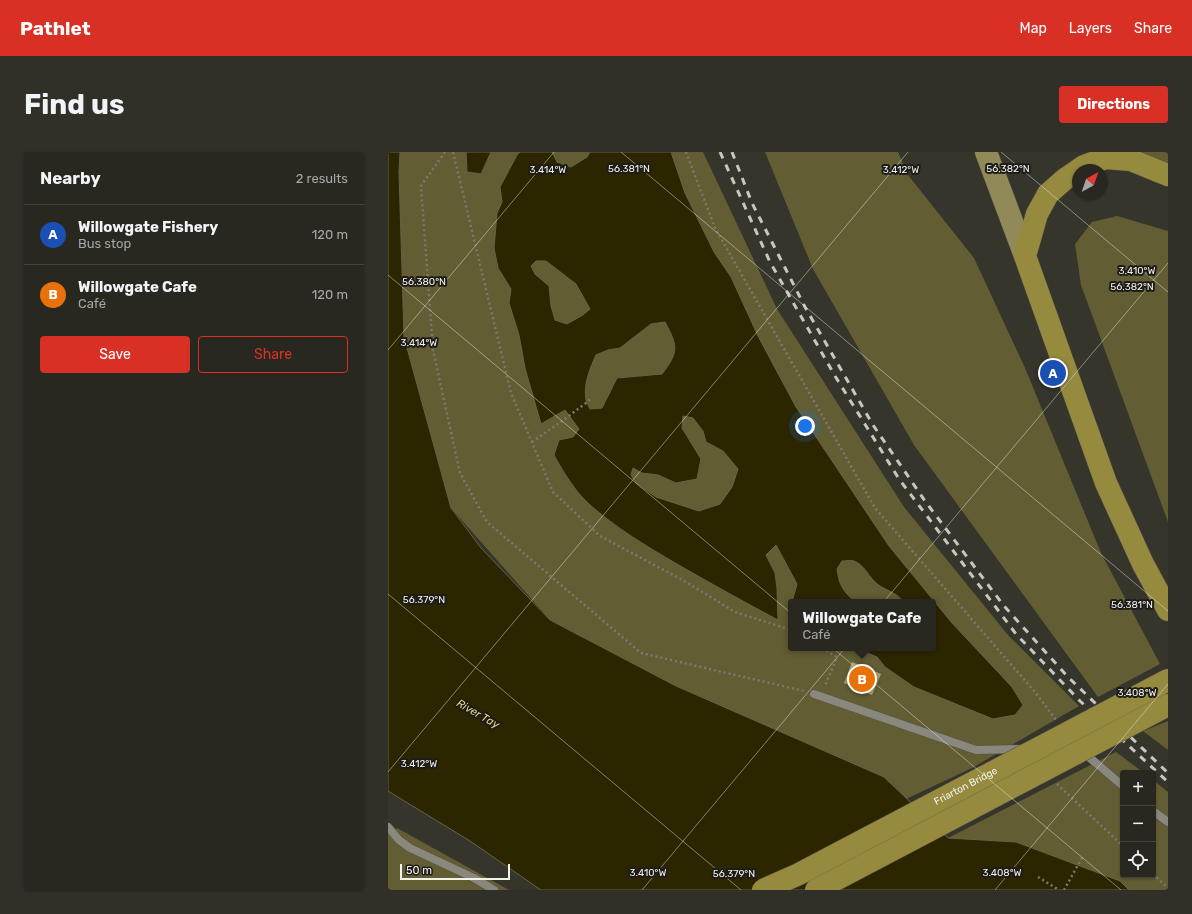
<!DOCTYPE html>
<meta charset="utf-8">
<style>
:root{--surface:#282820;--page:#303029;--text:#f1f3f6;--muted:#a5a6a5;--line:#44443e;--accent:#d93025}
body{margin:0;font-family:Rubik,sans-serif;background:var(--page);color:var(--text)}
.controls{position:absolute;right:12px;bottom:12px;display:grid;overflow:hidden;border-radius:4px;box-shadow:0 1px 3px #0004}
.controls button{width:36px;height:36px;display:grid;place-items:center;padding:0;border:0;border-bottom:1px solid var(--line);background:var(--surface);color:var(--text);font:20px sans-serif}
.compass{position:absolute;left:684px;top:12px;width:36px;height:36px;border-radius:50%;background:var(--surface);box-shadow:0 1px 3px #0004;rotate:40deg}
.scale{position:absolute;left:12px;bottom:10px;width:110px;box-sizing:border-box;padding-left:4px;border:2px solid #f2f1eb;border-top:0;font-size:11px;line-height:14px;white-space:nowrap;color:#f2f1eb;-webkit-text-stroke:3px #1d1c18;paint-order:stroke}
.you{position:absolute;left:417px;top:274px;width:14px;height:14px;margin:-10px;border:3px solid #fff;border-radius:50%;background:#1a73e8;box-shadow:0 0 0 6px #1a73e833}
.badge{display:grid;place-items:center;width:26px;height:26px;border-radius:50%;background:var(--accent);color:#fff;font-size:13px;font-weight:700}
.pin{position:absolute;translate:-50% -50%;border:2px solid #fff;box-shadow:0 1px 4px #0006}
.popup{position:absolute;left:400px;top:447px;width:148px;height:52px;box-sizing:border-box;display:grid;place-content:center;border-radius:4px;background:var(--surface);filter:drop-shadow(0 1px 3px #0005);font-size:13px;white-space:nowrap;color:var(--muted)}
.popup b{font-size:15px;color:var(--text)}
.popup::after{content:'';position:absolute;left:50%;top:100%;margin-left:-8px;border:8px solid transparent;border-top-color:var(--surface)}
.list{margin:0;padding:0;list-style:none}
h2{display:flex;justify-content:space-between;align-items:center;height:52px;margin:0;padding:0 16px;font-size:17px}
h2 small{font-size:13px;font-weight:400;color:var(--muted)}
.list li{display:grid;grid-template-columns:26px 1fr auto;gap:12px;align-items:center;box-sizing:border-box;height:60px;padding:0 16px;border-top:1px solid var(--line)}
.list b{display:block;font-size:15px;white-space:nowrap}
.list p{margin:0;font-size:13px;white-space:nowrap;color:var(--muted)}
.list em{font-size:13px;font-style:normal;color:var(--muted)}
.actions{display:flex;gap:8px;padding:12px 16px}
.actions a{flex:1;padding:9px 0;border:1px solid var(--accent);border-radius:4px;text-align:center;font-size:14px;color:var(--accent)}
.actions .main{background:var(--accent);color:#fff}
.icon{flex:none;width:22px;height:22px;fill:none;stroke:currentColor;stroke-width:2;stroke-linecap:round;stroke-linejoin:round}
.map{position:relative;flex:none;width:780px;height:738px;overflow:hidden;border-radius:4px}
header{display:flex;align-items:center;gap:24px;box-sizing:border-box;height:56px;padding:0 20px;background:var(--accent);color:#fff}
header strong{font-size:19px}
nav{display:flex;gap:22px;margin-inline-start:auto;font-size:14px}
.intro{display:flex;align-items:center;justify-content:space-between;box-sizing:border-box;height:96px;padding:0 24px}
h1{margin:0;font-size:28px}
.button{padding:10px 18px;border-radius:4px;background:var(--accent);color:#fff;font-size:14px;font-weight:700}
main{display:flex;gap:24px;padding:0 24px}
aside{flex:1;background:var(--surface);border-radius:4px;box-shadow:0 1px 3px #0004}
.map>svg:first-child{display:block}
</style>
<header>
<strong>Pathlet</strong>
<nav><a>Map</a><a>Layers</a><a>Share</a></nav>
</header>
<div class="intro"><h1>Find us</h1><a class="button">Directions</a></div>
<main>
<aside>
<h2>Nearby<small>2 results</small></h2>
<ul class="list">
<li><span class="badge" style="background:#1a4fb4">A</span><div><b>Willowgate Fishery</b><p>Bus stop</p></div><em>120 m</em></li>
<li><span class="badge" style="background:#e8710a">B</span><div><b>Willowgate Cafe</b><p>Café</p></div><em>120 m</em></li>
</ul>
<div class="actions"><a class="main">Save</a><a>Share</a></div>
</aside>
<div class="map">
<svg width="780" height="738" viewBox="0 0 780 738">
<rect width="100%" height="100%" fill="#36352b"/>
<g fill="#635d34" fill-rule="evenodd">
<path d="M 12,0 L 315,0 L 389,157 L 516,355 L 620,483 L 691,554 L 584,616 L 518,647 L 495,625 L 288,534 L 162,468 L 63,356 L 16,185 L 11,20 ZM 403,450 L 545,450 L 545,496 L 403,496 Z"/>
<polygon points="377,0 510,0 520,23 586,106 637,216 713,401 772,512 710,545 526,293 425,117"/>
<polygon points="750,0 780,0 780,11"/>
<polygon points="729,64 780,79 780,370 693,133 687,92 704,70"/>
<polygon points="780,569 780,598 755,579"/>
<polygon points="728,600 756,621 735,621 735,723 765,723 765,628 780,640 780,738 741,738 732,729 560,686"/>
<polygon points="9,676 121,738 0,738 0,681"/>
</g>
<g fill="#2c2600" stroke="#676346" fill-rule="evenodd">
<polygon points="0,0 12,0 11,20 16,185 63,356 93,396 162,468 288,534 496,625 560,686 628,690 732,729 741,738 153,738 82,689 0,639"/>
<polygon points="78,0 103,0 93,22 79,20"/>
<path d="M 132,0 L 164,0 L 169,10 L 183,15 L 199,5 L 202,0 L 283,0 L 297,41 L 326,100 L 343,125 L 370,184 L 408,255 L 501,394 L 564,471 L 624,535 L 635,553 L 627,563 L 605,567 L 526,535 L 497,515 L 489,505 L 468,496 L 545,496 L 545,450 L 513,450 L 513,447 C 504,438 495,438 486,429 C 480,423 476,413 466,409 C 463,408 457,409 454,409 L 449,417 C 451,433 455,439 467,450 L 404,450 L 409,432 L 388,393 L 378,403 L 387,421 L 389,436 L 390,468 C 356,450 322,431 289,412 C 258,394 228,376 201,352 C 186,338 176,321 166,303 L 171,288 L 185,285 L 191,277 L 177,258 L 153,272 L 137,216 L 131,183 L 121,151 L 123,137 L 110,116 L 106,96 L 109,61 L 114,50 L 112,35 L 129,3 ZM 148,109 L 158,109 L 188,132 L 202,157 L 195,163 L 179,172 L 167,168 L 163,154 L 161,134 L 147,122 L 143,114 ZM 277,170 C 290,194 291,200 274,222 L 229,226 L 214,256 L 202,257 C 201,254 198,251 198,248 C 195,233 202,216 208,203 L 220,198 L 232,196 L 263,172 ZM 295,264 L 305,266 L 315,279 L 318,290 L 335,299 L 350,317 L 344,335 L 332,352 L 311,359 L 268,345 L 248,331 L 243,323 L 245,316 L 254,321 L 270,323 L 288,331 L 309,327 L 313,307 L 294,276 Z"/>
</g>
<polygon fill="#afa773" points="464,510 493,522 484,543 456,531"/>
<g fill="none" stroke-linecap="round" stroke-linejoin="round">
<defs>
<g id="lane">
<polyline points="426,542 588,598 634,597"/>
<polyline points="695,600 735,634"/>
<polyline points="765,659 780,670"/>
<polyline points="0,675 11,688 22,696 86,726 106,738"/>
</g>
<polyline id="primary" points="598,0 637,104"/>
<polyline id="highway" points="780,23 743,8 718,6 696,14 677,27 660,42 649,62 637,104 718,331 755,412 780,458"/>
</defs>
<use href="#lane" stroke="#55534c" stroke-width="9"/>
<use href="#primary" stroke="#55534c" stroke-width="23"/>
<use href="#highway" stroke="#55534c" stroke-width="23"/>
<g stroke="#7a7971" stroke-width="2.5" stroke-dasharray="2 3" stroke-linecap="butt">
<polyline points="57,0 33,34 45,198 72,321 99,370 253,501 416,539"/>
<polyline points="65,0 123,241 165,340 212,384 298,430 347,460 403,478"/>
<polyline points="298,0 327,76 487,356 647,540 668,568"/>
<polyline points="144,290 177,267 203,247"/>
<polyline points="434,496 449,505 437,534"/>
<polyline points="669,632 735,694"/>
<polyline points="765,722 780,736"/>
<polyline points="650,725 671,738"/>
<polyline points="676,738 695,704"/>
</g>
<use href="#lane" stroke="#8a887d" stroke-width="8"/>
<use href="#primary" stroke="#918957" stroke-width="22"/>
<use href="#highway" stroke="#968a3e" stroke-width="22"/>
<g stroke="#c7c6bf" stroke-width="3" stroke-dasharray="7 7" stroke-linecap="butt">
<polyline points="332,0 382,110 447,224 511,327 628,482 692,549 780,630"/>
<polyline points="344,0 364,51 417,155 485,273 537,349 616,454 680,525 780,621"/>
</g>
<defs>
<g id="highway-bridge">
<path id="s1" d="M 375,738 L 411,722 L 780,528"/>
<polyline points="428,738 780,553"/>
</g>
</defs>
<use href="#highway-bridge" stroke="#55534c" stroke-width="23" stroke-linecap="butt"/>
<use href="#highway-bridge" stroke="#968a3e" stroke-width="22"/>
</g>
<path fill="none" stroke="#f2f1eb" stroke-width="1" stroke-opacity="0.45" d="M 233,0 L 780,459M 613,0 L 780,140M 0,123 L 733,738M 0,198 L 166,0M 0,442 L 353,738M 0,620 L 520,0M 254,738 L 780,111M 607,738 L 780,532"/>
<g text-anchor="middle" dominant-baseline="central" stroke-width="4" stroke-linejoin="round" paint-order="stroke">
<g font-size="10" fill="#f2f1eb" stroke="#1d1c18">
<text stroke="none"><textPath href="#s1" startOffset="228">Friarton Bridge</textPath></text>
</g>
<g font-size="11" font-style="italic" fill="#e2d687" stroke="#1d1c18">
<text transform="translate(90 562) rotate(30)">River Tay</text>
</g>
</g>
<g font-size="10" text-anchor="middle" fill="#f2f1eb" stroke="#1d1c18" stroke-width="4" stroke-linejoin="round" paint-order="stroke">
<text x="241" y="20">56.381°N</text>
<text x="620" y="20">56.382°N</text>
<text x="160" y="21">3.414°W</text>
<text x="513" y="21">3.412°W</text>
<text x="749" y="122">3.410°W</text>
<text x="36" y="133">56.380°N</text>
<text x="744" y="138">56.382°N</text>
<text x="31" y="194">3.414°W</text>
<text x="36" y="451">56.379°N</text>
<text x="744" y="456">56.381°N</text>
<text x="749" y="544">3.408°W</text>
<text x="31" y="615">3.412°W</text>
<text x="260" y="724">3.410°W</text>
<text x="614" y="724">3.408°W</text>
<text x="346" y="725">56.379°N</text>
</g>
</svg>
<div class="controls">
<button>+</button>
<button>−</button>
<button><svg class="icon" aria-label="locate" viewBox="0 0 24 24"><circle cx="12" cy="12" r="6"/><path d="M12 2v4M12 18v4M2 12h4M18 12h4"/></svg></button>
</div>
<svg class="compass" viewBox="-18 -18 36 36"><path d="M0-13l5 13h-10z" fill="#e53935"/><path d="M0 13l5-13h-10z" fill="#a5a6a5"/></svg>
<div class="scale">50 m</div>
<div class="you"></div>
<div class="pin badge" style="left:665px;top:221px;background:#1a4fb4">A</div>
<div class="pin badge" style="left:474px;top:527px;background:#e8710a">B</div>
<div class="popup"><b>Willowgate Cafe</b>Café</div>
</div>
</main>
